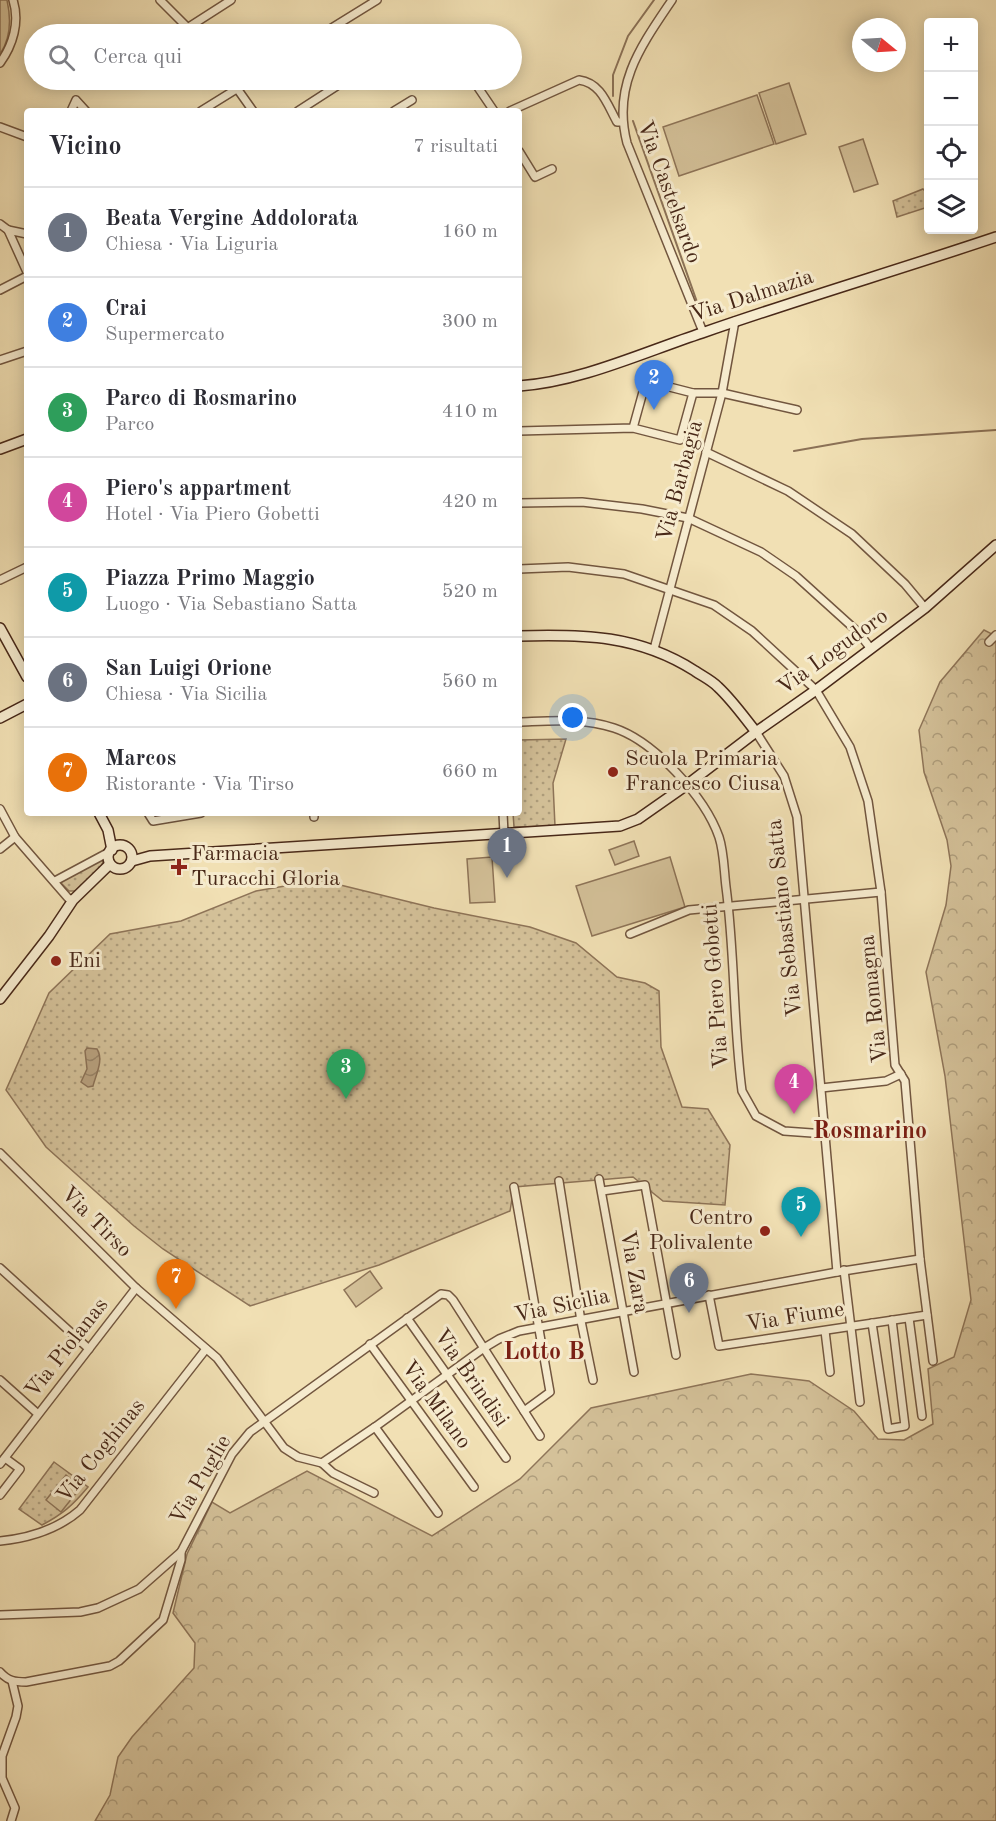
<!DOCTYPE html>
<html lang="it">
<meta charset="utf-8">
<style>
:root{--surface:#fff;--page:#f2f2f3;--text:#2b2b33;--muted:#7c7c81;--line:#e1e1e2;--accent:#d93025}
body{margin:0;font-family:"Old Standard TT",serif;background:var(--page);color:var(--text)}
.controls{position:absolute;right:18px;top:18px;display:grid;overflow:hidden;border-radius:6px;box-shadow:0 3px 15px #0003}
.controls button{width:54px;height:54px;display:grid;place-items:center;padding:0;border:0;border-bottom:2px solid var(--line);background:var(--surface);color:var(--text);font:30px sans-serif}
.compass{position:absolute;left:852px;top:18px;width:54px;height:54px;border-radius:50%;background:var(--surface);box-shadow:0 3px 15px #0003;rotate:108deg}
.you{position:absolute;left:573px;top:718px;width:21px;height:21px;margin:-15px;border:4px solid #fff;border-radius:50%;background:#1a73e8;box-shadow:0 0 0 9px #1a73e833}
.badge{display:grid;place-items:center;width:39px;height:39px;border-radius:50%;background:var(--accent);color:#fff;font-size:20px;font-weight:700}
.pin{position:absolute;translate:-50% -50px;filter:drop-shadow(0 2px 3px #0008)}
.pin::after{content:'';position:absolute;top:32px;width:21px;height:18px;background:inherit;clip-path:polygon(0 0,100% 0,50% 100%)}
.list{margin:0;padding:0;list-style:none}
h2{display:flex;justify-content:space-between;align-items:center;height:78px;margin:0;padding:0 24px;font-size:26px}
h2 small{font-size:20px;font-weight:400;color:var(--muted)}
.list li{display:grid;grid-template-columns:39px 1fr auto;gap:18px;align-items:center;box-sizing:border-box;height:90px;padding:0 24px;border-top:2px solid var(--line)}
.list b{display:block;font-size:22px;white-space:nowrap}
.list p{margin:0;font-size:20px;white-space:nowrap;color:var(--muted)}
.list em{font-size:20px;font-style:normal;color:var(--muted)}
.icon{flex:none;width:33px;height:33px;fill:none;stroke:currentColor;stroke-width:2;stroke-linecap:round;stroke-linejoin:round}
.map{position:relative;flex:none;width:996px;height:1821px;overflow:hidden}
.search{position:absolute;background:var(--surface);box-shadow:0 3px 15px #0003;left:24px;top:24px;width:498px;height:66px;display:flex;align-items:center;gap:15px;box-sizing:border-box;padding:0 21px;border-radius:33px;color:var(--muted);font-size:22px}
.panel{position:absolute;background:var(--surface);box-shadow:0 3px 15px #0003;left:24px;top:108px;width:498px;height:708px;border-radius:6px}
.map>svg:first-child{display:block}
</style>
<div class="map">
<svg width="996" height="1821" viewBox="0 0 996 1821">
<defs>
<pattern id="grass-dots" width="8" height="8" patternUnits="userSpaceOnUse" patternTransform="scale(1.5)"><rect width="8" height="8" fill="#d4c199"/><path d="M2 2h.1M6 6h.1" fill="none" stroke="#ae9d7c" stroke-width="1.8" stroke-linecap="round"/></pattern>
<pattern id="forest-crowns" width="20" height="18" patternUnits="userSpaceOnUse" patternTransform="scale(1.5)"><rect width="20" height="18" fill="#d4c199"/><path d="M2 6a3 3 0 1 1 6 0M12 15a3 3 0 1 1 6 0" fill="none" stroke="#ae9d7c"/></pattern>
<pattern id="water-waves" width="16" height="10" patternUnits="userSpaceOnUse" patternTransform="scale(1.5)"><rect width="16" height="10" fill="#b8a17f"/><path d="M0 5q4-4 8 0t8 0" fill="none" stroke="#988367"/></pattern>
</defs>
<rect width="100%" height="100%" fill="#f1e0b4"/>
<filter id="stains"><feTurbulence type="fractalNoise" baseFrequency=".00333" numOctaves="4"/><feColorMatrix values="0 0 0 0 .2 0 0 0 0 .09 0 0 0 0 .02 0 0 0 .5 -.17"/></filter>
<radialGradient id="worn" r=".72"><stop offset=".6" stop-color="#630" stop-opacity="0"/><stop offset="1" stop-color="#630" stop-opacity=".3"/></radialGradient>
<g fill="url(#grass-dots)" stroke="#8e7458" stroke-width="1.5">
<polygon points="923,189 928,194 928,207 897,217 893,201"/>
<polygon points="566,739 553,783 555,826 514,827 513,813 519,813 519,740"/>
<polygon points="105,858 100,868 75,891 69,891 58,880"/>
<polygon points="320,880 434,908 530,927 576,943 617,977 645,983 659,991 661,1047 682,1107 708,1109 730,1145 725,1205 663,1201 633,1177 514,1187 510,1211 379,1265 250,1306 163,1249 134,1226 46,1147 6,1090 49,993 110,934 181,921 256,891"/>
<path d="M 54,1462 L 88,1487 C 73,1505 63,1514 42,1525 L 19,1509 Z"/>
</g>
<polygon fill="url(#forest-crowns)" stroke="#8e7458" stroke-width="1.5" points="984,630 992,634 996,638 996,1821 95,1821 110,1795 118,1757 132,1737 194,1668 195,1643 173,1613 187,1554 212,1502 230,1513 307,1471 432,1536 520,1479 591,1408 751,1374 809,1381 854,1411 878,1439 904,1440 933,1424 928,1369 954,1357 971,1300 945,1076 926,972 946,905 951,866 947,840 924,772 919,730 940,682"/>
<g fill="#d4c199" stroke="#8e7458" stroke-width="1.5">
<path d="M 0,0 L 7,0 C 11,18 11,38 0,54 Z"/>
<polygon points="789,83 806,134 776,144 759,93"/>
<polygon points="757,95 774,144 679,176 663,127"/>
<polygon points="863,139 878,184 854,192 839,147"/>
<polygon points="634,841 639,856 615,865 609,850"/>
<polygon points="492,857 495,902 470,903 467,859"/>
<polygon points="670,857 685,907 592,936 576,886"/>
<polygon points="370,1271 382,1288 356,1307 344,1290"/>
<polygon points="66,1475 81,1487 61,1512 46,1500"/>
</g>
<path fill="url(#water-waves)" stroke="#8b7156" stroke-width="1.5" d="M 87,1048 L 97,1049 C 104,1060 96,1074 93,1086 L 88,1087 L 81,1082 L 87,1069 L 85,1051 Z"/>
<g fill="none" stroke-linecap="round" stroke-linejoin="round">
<g stroke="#8b7156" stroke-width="2">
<polyline points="613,96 613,75 628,36 654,0"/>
<polyline points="633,121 703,319"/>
<polyline points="794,451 862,439 996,430"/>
</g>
<defs>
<g id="street">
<polyline points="160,0 194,34"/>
<path d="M 672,0 C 641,46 612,85 627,143 L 703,332"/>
<polyline points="178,34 231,0"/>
<polyline points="322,34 377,0"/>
<path d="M 0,63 C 13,45 20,22 13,0"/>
<polyline points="231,80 253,111"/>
<polyline points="473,80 494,111"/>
<polyline points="71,111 76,100 86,111"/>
<polyline points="201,111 251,80"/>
<polyline points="298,111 346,80"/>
<polyline points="394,111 412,100"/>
<path d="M 510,111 L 579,80 C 601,83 607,104 617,122 L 622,122"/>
<polyline points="0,127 27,137"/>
<polyline points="519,151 535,177 552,169"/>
<polyline points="0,224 8,230 27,234"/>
<polyline points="8,230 27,272"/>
<polyline points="0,290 27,276"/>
<polyline points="0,360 27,351"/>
<polyline points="693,393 722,393 797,410"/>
<polyline points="519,431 633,428 680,440 693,393 646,381 633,428"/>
<polyline points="706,452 788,491 852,534 905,584 925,608"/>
<polyline points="519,503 582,502 642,509 688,518 761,552 796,576 858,632 871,649"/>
<polyline points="519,569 568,567 624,574 714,605 752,631 816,690 850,747 868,801 881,892 895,1065 905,1081 920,1259 933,1361"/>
<polyline points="0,580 27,567"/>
<polyline points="989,642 996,635"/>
<polyline points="654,649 722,393 735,321"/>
<path d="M 519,722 C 551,721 583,718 614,728 C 654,741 705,797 719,837 C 724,852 724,871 726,887 C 735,954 733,1023 742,1091 L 756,1116 L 784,1131 L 826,1134"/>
<polyline points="756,732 784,776 797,817 837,1272"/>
<polyline points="0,809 15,837 68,898 73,900"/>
<polyline points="148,813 153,821 201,813"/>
<polyline points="503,813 504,834"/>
<polyline points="314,817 314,813"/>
<polyline points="0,849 15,837"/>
<polyline points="55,881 111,851"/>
<polyline points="630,934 689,910 881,892"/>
<polyline points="821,1088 886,1081 901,1074"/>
<polyline points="0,1153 136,1288 217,1358 284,1448 298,1457 322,1463 375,1427 484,1348 499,1339 519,1331 837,1272 920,1259"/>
<polyline points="599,1179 634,1372"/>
<polyline points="559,1181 581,1321 593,1380"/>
<polyline points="514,1187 550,1392 524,1411"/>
<polyline points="602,1191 645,1185 676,1355"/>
<polyline points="0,1268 89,1349"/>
<polyline points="844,1270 860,1402"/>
<polyline points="709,1295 719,1346 927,1315"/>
<polyline points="407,1318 506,1458"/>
<polyline points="909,1318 922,1416"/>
<polyline points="872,1323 888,1429 905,1426 892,1320"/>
<polyline points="825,1331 830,1372"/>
<polyline points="370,1344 474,1487"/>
<polyline points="0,1380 38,1414"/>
<polyline points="375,1427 438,1513"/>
<polyline points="322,1463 333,1473 374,1493"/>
<polyline points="0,1464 136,1288"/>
<polyline points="0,1495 20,1469 5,1458"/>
<path d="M 0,1541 C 30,1538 57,1530 80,1510 L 206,1349"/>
<polyline points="0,1615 80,1612 98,1608 139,1589 181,1552 232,1454 250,1432 441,1294 448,1295 453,1300 540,1436"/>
<path d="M 0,1672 C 8,1681 15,1682 26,1682 L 110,1666 L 119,1661 L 163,1620 L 181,1560 L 181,1552"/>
<polyline points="11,1821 15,1808 2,1778 2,1756 16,1717 18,1706 12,1681"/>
</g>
<g id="secondary">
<path d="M 519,386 C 580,382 644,352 702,333 C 799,299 898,270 996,237"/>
<polyline points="0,449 27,439"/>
<polyline points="0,628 27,677"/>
<path d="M 519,636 C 584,634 639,635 695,671 C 702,676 711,680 718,687 C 732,700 744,717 756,732"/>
<polyline points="0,718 27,704"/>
<polyline points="99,813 108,830 112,850"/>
<circle cx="120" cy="857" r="12"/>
<polyline points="132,861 150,856 620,826 638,819 688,784 756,732 816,690 925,608 996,545"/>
<polyline points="0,999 49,936 73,900 110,864"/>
</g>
</defs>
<use href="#street" stroke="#72563f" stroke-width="10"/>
<use href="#secondary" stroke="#482818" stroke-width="12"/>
<use href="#street" stroke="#f6ebce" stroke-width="7"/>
<use href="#secondary" stroke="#f6ebce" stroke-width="9"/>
</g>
<g fill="#8f2418" stroke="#f6ebce" stroke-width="2">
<circle cx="613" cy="772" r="6"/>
<path d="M176 858h6v6h6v6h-6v6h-6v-6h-6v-6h6z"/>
<circle cx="56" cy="961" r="6"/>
<circle cx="765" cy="1231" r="6"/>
</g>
<g text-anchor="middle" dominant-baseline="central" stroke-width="6" stroke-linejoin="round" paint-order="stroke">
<g font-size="22" fill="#482818" stroke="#f6ebce">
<text transform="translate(669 192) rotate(70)">Via Castelsardo</text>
<text transform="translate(752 296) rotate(-18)">Via Dalmazia</text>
<text transform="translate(680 481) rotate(-75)">Via Barbagia</text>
<text transform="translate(833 652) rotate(-36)">Via Logudoro</text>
<text transform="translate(785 918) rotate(-96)">Via Sebastiano Satta</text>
<text transform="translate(716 986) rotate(-94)">Via Piero Gobetti</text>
<text transform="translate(874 999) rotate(-96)">Via Romagna</text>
<text transform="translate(96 1222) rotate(45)">Via Tirso</text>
<text transform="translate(634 1272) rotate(80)">Via Zara</text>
<text transform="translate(562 1306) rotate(-12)">Via Sicilia</text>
<text transform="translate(795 1317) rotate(-9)">Via Fiume</text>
<text transform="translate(67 1348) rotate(-52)">Via Piolanas</text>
<text transform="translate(471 1378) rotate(55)">Via Brindisi</text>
<text transform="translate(436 1405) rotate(54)">Via Milano</text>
<text transform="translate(101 1451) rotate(-51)">Via Coghinas</text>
<text transform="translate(201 1480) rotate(-60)">Via Puglie</text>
</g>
<g font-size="22" fill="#482818" stroke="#f6ebce" text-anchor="start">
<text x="625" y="759">Scuola Primaria<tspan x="625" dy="25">Francesco Ciusa</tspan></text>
<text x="191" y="854">Farmacia<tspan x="191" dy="25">Turacchi Gloria</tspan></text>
<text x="68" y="961">Eni</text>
<text x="753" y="1218" text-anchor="end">Centro<tspan x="753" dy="25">Polivalente</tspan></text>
</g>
<g font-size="24" font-weight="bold" fill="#7a1f14" stroke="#f6ebce">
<text x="870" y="1132">Rosmarino</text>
<text x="544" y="1353">Lotto B</text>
</g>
</g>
<rect width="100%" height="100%" filter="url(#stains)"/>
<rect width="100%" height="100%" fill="url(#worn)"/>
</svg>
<div class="controls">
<button>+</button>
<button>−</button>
<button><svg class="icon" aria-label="locate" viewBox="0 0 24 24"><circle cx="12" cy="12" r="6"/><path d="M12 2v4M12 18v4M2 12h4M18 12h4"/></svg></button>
<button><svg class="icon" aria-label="layers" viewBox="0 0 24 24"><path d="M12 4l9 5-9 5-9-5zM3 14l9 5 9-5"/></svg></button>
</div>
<svg class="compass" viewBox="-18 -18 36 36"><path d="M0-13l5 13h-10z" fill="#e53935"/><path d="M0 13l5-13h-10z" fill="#7c7c81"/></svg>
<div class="you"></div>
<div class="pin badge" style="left:507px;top:878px;background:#6b7280">1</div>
<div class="pin badge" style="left:654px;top:410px;background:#3f7fe0">2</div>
<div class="pin badge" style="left:346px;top:1099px;background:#2e9e5b">3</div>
<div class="pin badge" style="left:794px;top:1114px;background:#d1479c">4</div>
<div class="pin badge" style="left:801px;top:1237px;background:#0f9aa8">5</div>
<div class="pin badge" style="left:689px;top:1313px;background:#6b7280">6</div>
<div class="pin badge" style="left:176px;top:1309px;background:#e8710a">7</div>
<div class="search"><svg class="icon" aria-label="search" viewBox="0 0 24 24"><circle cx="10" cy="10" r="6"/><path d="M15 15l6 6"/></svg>Cerca qui</div>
<section class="panel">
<h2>Vicino<small>7 risultati</small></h2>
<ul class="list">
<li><span class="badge" style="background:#6b7280">1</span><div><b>Beata Vergine Addolorata</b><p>Chiesa · Via Liguria</p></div><em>160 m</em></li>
<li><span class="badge" style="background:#3f7fe0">2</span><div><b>Crai</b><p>Supermercato</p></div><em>300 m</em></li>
<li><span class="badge" style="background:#2e9e5b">3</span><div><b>Parco di Rosmarino</b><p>Parco</p></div><em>410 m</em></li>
<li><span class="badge" style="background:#d1479c">4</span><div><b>Piero's appartment</b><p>Hotel · Via Piero Gobetti</p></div><em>420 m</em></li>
<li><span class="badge" style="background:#0f9aa8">5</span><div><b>Piazza Primo Maggio</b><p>Luogo · Via Sebastiano Satta</p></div><em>520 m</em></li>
<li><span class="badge" style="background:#6b7280">6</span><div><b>San Luigi Orione</b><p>Chiesa · Via Sicilia</p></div><em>560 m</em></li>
<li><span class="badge" style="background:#e8710a">7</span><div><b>Marcos</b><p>Ristorante · Via Tirso</p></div><em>660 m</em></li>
</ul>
</section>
</div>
